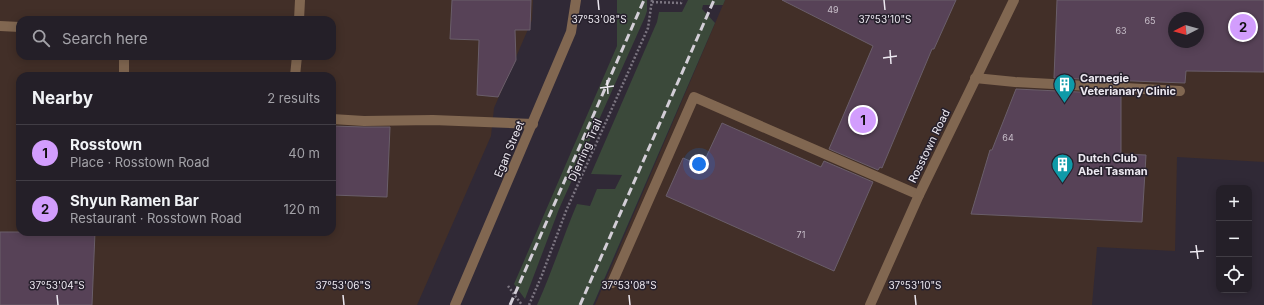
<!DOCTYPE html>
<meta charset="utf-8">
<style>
:root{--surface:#241f28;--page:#2c2730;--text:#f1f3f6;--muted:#a3a2a8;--line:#413d45;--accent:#d29dfd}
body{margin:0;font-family:Inter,sans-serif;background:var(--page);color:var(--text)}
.controls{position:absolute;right:12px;bottom:12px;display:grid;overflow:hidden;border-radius:8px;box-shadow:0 2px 10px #0003}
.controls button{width:36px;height:36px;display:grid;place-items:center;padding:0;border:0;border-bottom:1px solid var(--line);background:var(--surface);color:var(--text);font:20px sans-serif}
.compass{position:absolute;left:1168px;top:12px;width:36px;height:36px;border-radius:50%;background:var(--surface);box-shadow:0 2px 10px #0003;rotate:264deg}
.you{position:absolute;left:699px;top:164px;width:14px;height:14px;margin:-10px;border:3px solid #fff;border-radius:50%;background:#1a73e8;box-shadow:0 0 0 6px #1a73e833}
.badge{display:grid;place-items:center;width:26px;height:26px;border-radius:50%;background:var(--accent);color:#111;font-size:13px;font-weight:700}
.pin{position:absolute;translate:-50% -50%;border:2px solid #fff;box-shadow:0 1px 4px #0006}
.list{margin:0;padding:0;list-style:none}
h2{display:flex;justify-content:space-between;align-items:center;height:52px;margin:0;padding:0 16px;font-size:17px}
h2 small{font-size:13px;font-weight:400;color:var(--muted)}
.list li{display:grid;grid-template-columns:26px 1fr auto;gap:12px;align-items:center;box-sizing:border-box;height:56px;padding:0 16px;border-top:1px solid var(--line)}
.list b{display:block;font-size:15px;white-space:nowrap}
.list p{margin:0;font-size:13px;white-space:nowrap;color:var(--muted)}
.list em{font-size:13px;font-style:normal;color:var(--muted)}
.icon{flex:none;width:22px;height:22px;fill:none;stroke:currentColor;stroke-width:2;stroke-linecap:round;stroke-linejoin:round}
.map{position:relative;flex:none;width:1264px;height:305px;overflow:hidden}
.search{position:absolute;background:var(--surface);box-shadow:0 2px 10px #0003;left:16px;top:16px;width:320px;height:44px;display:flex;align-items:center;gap:10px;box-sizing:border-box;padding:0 14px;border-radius:12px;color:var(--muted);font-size:15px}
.panel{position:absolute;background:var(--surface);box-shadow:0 2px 10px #0003;left:16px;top:72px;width:320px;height:164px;border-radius:12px}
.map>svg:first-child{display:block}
</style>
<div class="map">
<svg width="1264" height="305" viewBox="0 0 1264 305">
<rect width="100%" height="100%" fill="#302936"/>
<g fill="#422f28" fill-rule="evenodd">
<path d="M 0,0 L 533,0 L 532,20 L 494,108 L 491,136 L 417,305 L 0,305 ZM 20,20 L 332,20 L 332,56 L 20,56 ZM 20,76 L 332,76 L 332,232 L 20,232 Z"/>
<path d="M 725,0 L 1264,0 L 1264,162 L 1177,157 L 1175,251 L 1097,247 L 1092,305 L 595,305 ZM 1174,18 L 1198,18 L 1198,42 L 1174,42 Z"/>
</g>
<g fill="#3b493a">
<polygon points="617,0 647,0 647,11 645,17 559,209 525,299 514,284 617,46"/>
<path d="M 688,0 L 725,0 L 723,5 L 703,5 L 702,9 L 715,23 L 593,305 L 537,305 C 552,272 563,237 577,204 L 590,206 L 597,189 L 615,189 L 622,175 L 591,174 L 657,22 L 659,12 L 682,12 Z"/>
</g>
<g fill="#574257" stroke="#6a5e6a" fill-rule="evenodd">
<polygon points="452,0 531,0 530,30 515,30 516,60 498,97 477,95 479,40 450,39"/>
<polygon points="782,0 956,0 934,49 932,49 882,168 880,167 878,170 829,149 873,46"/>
<path d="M 1057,0 L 1264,0 L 1264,72 L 1186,71 L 1185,83 L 1054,78 ZM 1174,18 L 1198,18 L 1198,42 L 1174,42 Z"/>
<polygon points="1016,89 1121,94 1121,154 1146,155 1142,222 971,214 990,150 992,150"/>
<polygon points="722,123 821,167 824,161 873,182 834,271 666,196 683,158 702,166"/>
<polygon points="332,126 364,127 390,127 387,197 332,195"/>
<polygon points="0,232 95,232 92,305 0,305"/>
</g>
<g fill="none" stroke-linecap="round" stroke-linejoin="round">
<g stroke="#7b7580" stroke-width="2.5" stroke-dasharray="2 2" stroke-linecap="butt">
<polyline points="652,2 681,3 682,0"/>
<polyline points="508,286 522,305"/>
<polyline points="529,305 542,275 566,211 648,28 652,0"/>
</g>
<g stroke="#816751" stroke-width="10">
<polyline points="299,20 300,0"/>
<polyline points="0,26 20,27"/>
<polyline points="124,76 124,56"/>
<polyline points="295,76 297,56"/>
<polyline points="975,78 1015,82 1180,91"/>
<polyline points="332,119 364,121 433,120 533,124"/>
<polyline points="612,283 694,97 919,195"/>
</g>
<g stroke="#816751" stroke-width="10">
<polyline points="455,305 571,32 576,0"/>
<polyline points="870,305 919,195 1014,0"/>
</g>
<g stroke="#d3ced7" stroke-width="3" stroke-dasharray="8 4" stroke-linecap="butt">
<polyline points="510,305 644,0"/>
<polyline points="580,305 714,0"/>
</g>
</g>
<path fill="none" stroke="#ede9f1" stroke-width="1.5" d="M 598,0 L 599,10M 884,0 L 885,10M 890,50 L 891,64M 883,58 L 897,56M 607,80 L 608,94M 600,88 L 614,86M 1196,245 L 1198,259M 1190,252 L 1204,251M 57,295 L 58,305M 343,295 L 344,305M 629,295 L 630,305M 915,295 L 916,305"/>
<defs>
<symbol id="building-pin" viewBox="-11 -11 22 30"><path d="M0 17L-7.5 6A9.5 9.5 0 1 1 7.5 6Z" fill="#0f9aa8" stroke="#26202c"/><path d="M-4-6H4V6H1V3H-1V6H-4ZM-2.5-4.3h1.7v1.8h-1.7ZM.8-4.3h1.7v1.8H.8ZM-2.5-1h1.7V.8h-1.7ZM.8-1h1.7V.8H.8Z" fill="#fff"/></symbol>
</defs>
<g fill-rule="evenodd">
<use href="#building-pin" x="1052" y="72" width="25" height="34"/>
<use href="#building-pin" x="1050" y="152" width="25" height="34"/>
</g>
<g text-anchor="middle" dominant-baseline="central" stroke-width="3" stroke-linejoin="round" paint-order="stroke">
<g font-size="9" fill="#c8bfca">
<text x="833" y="9">49</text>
<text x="1150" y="20">65</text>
<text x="1121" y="30">63</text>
<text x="1008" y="137">64</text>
<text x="801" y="234">71</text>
</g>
<g font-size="11" font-weight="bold" fill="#ede9f1" stroke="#26202c" text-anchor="start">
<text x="1080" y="78">Carnegie<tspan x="1080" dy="13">Veterianary Clinic</tspan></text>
<text x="1078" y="158">Dutch Club<tspan x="1078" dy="13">Abel Tasman</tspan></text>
</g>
<g font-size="11" fill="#ede9f1" stroke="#26202c">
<text transform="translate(929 146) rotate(-64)">Rosstown Road</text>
<text transform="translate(509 149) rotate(-67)">Egan Street</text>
<text transform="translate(585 150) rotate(-66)">Djerring Trail</text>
</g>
</g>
<g font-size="10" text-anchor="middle" fill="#ede9f1" stroke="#26202c" stroke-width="3" stroke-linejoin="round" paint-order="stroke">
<text x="599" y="23">37°53'08"S</text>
<text x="885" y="23">37°53'10"S</text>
<text x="57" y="289">37°53'04"S</text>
<text x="343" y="289">37°53'06"S</text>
<text x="629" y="289">37°53'08"S</text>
<text x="915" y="289">37°53'10"S</text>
</g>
</svg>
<div class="controls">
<button>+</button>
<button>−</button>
<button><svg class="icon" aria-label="locate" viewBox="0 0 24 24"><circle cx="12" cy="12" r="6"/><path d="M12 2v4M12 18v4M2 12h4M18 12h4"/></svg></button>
</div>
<svg class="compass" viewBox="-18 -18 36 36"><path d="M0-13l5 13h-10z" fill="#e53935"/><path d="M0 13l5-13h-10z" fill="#a3a2a8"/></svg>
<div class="you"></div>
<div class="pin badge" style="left:863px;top:120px">1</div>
<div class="pin badge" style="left:1243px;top:27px">2</div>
<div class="search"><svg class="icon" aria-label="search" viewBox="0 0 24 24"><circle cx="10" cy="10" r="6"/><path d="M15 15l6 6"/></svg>Search here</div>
<section class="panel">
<h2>Nearby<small>2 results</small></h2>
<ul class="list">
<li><span class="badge">1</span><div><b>Rosstown</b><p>Place · Rosstown Road</p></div><em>40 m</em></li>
<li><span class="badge">2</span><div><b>Shyun Ramen Bar</b><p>Restaurant · Rosstown Road</p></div><em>120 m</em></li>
</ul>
</section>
</div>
